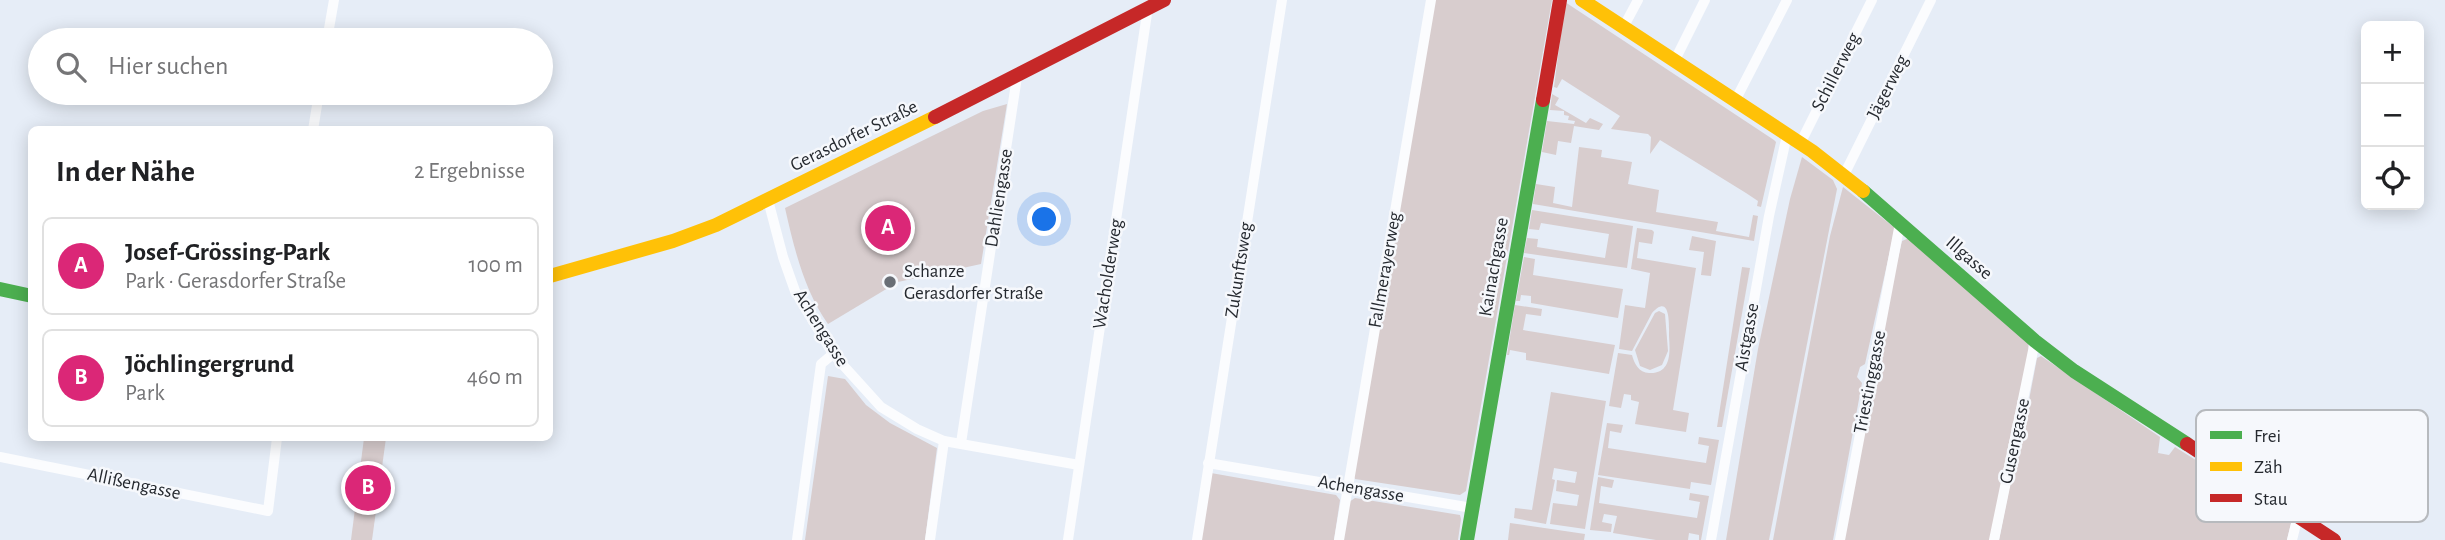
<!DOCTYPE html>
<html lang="de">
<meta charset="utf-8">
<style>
:root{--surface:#fff;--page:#f2f2f2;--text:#202124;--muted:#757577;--line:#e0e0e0;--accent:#db2777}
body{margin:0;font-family:"Alegreya Sans",sans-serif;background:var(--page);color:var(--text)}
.controls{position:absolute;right:21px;top:21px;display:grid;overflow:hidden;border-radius:10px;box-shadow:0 4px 18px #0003}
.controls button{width:63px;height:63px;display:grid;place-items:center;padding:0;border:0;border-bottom:2px solid var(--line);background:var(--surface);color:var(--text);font:35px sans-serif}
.you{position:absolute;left:1045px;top:220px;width:24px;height:24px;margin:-18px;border:5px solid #fff;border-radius:50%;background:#1a73e8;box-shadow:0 0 0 10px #1a73e833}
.badge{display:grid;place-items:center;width:46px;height:46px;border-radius:50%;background:var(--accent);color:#fff;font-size:23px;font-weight:700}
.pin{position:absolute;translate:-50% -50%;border:4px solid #fff;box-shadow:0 2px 7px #0006}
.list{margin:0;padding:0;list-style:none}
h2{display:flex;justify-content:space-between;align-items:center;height:91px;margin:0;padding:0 28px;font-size:30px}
h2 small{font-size:23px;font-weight:400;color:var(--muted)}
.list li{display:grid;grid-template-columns:46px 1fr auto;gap:21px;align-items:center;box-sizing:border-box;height:98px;margin:0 14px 14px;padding:0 14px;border:2px solid var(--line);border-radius:10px}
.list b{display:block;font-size:26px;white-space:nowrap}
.list p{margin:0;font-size:23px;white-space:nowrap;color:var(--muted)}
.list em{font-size:23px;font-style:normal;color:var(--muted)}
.icon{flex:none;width:38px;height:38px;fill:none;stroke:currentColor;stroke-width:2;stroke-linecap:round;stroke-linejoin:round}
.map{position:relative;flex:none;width:2445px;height:540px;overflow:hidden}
.search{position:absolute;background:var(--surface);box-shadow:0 4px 18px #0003;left:28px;top:28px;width:525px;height:77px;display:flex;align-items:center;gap:18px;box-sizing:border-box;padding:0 24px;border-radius:38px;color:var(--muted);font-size:26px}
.panel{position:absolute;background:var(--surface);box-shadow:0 4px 18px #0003;left:28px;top:126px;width:525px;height:315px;border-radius:10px}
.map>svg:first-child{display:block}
</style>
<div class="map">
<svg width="2445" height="540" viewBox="0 0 2445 540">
<rect width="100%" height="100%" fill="#e6edf7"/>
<g fill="#d8cdce">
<polygon points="1435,0 1552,0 1466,491 1460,495 1355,479 1353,475"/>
<polygon points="1565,2 1774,140 1776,142 1761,207 1757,206 1758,201 1746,193 1660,140 1650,154 1651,137 1648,134 1611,129 1620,116 1562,79 1557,88 1554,87"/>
<polygon points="1552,94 1559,98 1555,105 1586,123 1590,118 1603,124 1599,130 1574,126 1571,143 1558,141 1556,155 1542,152 1547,121 1574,124 1575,121 1568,120 1569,116 1564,115 1564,111 1550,110"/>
<path d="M 1007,104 L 981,264 L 898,282 L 828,324 C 804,290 794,248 785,208 L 983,111 Z"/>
<polygon points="1579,147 1602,150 1601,157 1632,162 1628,184 1659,190 1656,212 1718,222 1716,231 1749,237 1753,215 1758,216 1754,241 1533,204 1536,184 1555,187 1553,203 1572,207"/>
<polygon points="1802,157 1833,180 1837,189 1769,540 1726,540 1758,349 1790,199"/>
<polygon points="1843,187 1895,228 1865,364 1860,367 1857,377 1862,383 1833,540 1773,540 1830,236"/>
<polygon points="1532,210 1633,226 1627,268 1524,253 1527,238 1538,239 1537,247 1605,258 1609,234 1541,223 1539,230 1529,229"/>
<path d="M 1637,228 L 1652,230 L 1654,232 L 1652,244 L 1639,242 L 1637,258 L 1696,268 L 1673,410 L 1689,413 L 1686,432 L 1635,424 L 1639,402 L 1631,400 L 1631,395 L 1624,394 L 1621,408 L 1609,406 L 1618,353 L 1632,355 C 1634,363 1639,373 1649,373 C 1672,374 1670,351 1669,336 C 1669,326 1671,292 1652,313 L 1632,351 L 1619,349 L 1625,305 L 1645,308 L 1650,273 L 1631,269 Z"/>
<polygon points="1692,236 1716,241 1711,276 1701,275 1704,252 1689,250"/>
<polygon points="1909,238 2028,343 2029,351 1990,540 1843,540 1894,275 1902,241"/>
<polygon points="1524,257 1535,259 1533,275 1623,289 1618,318 1531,303 1531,296 1521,295 1520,301 1516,301"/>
<polygon points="1742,267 1750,268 1722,427 1717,427"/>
<polygon points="1515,305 1542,309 1541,316 1526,314 1523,330 1615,345 1609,374 1526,360 1526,353 1510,350 1509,355 1507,355"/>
<polygon points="1659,311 1665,314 1668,351 1662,365 1650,370 1640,366 1635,350 1655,313"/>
<polygon points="2041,356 2160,437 2158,453 2169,455 2175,447 2288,518 2291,523 2287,540 1999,540 2013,469 2016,469 2037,358"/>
<polygon points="828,376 845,379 866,405 890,423 937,448 925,540 805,540"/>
<polygon points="1551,392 1606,401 1585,529 1550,524 1553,503 1577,506 1579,495 1556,491 1557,480 1575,483 1577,472 1554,468 1552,479 1555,480 1546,524 1514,518 1515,508 1532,510"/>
<polygon points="1607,423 1623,425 1621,433 1610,431 1608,448 1706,463 1709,446 1698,444 1699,437 1719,440 1711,485 1691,482 1690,489 1598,475"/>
<polygon points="364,438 386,438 372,540 351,540"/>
<polygon points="1211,473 1336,495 1340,500 1334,540 1201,540"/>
<polygon points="1598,477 1614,480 1612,488 1601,486 1599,503 1697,518 1700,502 1689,500 1690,493 1709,496 1701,540 1699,540 1699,535 1689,533 1688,540 1656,540 1613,533 1617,516 1604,514 1602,522 1612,524 1611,532 1590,530"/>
<polygon points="1355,498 1460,515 1461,519 1458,540 1343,540 1349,502"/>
<polygon points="1510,523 1585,534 1584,540 1508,540"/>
</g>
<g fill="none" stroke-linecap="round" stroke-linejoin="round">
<g stroke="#fbfcfe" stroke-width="10">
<polyline points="1623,28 1638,0"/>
<polyline points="327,40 334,0"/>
<polyline points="1674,62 1705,0"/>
<polyline points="1735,101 1787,0"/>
<polyline points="313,130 319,93"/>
<polyline points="1800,144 1872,0"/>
<polyline points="1844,175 1931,0"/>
<polyline points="768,200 783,257 795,291 833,354 881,407 917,429 944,441 1079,465"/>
<polyline points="961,443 1017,77"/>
<polyline points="0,457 268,511 277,438"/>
<polyline points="1208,463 1472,508"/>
<polyline points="797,540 821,364 833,354"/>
<polyline points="930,540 944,441"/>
<polyline points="1068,540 1148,7"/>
<polyline points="1197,540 1282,0"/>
<polyline points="1339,540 1431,0"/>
<polyline points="1711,540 1769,216 1787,135"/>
<polyline points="1840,540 1900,223"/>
<polyline points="1994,540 2035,341"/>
<polyline points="2292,540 2298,516"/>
</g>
<g stroke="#4caf50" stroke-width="14">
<polyline points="1863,191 2035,341 2074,371 2187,444"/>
<polyline points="0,289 32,296"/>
<polyline points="1467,540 1543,100"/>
</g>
<g stroke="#ffc107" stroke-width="14">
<polyline points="1582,0 1812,151 1863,191"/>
<polyline points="550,276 673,241 716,225 935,117"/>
</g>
<g stroke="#c62828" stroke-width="14">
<polyline points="1543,100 1560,0"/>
<polyline points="935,117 1164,0"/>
<polyline points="2187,444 2334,540"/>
</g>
</g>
<circle fill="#696e75" stroke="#f6f8fc" stroke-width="2.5" cx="890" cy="282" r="7"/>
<g text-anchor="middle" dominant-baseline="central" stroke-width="5" stroke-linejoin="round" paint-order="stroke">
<g font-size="19" fill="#25292f" stroke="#f6f8fc">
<text transform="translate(1836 72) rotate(-63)">Schillerweg</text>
<text transform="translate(1888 87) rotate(-63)">Jägerweg</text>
<text transform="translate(854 136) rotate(-26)">Gerasdorfer Straße</text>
<text transform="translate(999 198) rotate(-81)">Dahliengasse</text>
<text transform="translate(1969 258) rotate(41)">Illgasse</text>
<text transform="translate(1494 267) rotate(-80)">Kainachgasse</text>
<text transform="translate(1239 270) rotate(-81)">Zukunftsweg</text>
<text transform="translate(1385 270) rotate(-80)">Fallmerayerweg</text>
<text transform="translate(1108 274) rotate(-81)">Wacholderweg</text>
<text transform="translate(821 328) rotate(58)">Achengasse</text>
<text transform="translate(1747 337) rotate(-80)">Aistgasse</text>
<text transform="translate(1870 382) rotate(-79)">Triestinggasse</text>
<text transform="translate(2015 441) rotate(-78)">Gusengasse</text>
<text transform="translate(134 484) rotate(12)">Allißengasse</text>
<text transform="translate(1361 489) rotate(10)">Achengasse</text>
</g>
<g font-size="19" fill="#25292f" stroke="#f6f8fc" text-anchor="start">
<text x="904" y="271">Schanze<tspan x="904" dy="22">Gerasdorfer Straße</tspan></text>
</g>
</g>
<rect x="2196" y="410" width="232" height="112" rx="10" fill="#f6f8fc" stroke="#b7babe" stroke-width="2"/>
<rect x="2210" y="431" width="32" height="8" fill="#4caf50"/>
<rect x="2210" y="462" width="32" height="9" fill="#ffc107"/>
<rect x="2210" y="494" width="32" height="8" fill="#c62828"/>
<g font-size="19" fill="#25292f">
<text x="2254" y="442">Frei</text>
<text x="2254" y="473">Zäh</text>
<text x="2254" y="505">Stau</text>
</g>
</svg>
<div class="controls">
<button>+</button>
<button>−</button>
<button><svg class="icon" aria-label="locate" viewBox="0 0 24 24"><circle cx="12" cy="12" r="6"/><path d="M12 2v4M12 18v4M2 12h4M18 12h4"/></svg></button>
</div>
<div class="you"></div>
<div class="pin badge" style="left:888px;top:228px">A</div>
<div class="pin badge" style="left:368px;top:488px">B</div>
<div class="search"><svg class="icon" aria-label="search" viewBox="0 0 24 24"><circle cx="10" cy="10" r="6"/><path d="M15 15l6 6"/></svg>Hier suchen</div>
<section class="panel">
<h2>In der Nähe<small>2 Ergebnisse</small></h2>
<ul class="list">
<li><span class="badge">A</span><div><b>Josef-Grössing-Park</b><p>Park · Gerasdorfer Straße</p></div><em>100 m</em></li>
<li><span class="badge">B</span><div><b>Jöchlingergrund</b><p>Park</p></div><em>460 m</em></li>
</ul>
</section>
</div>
